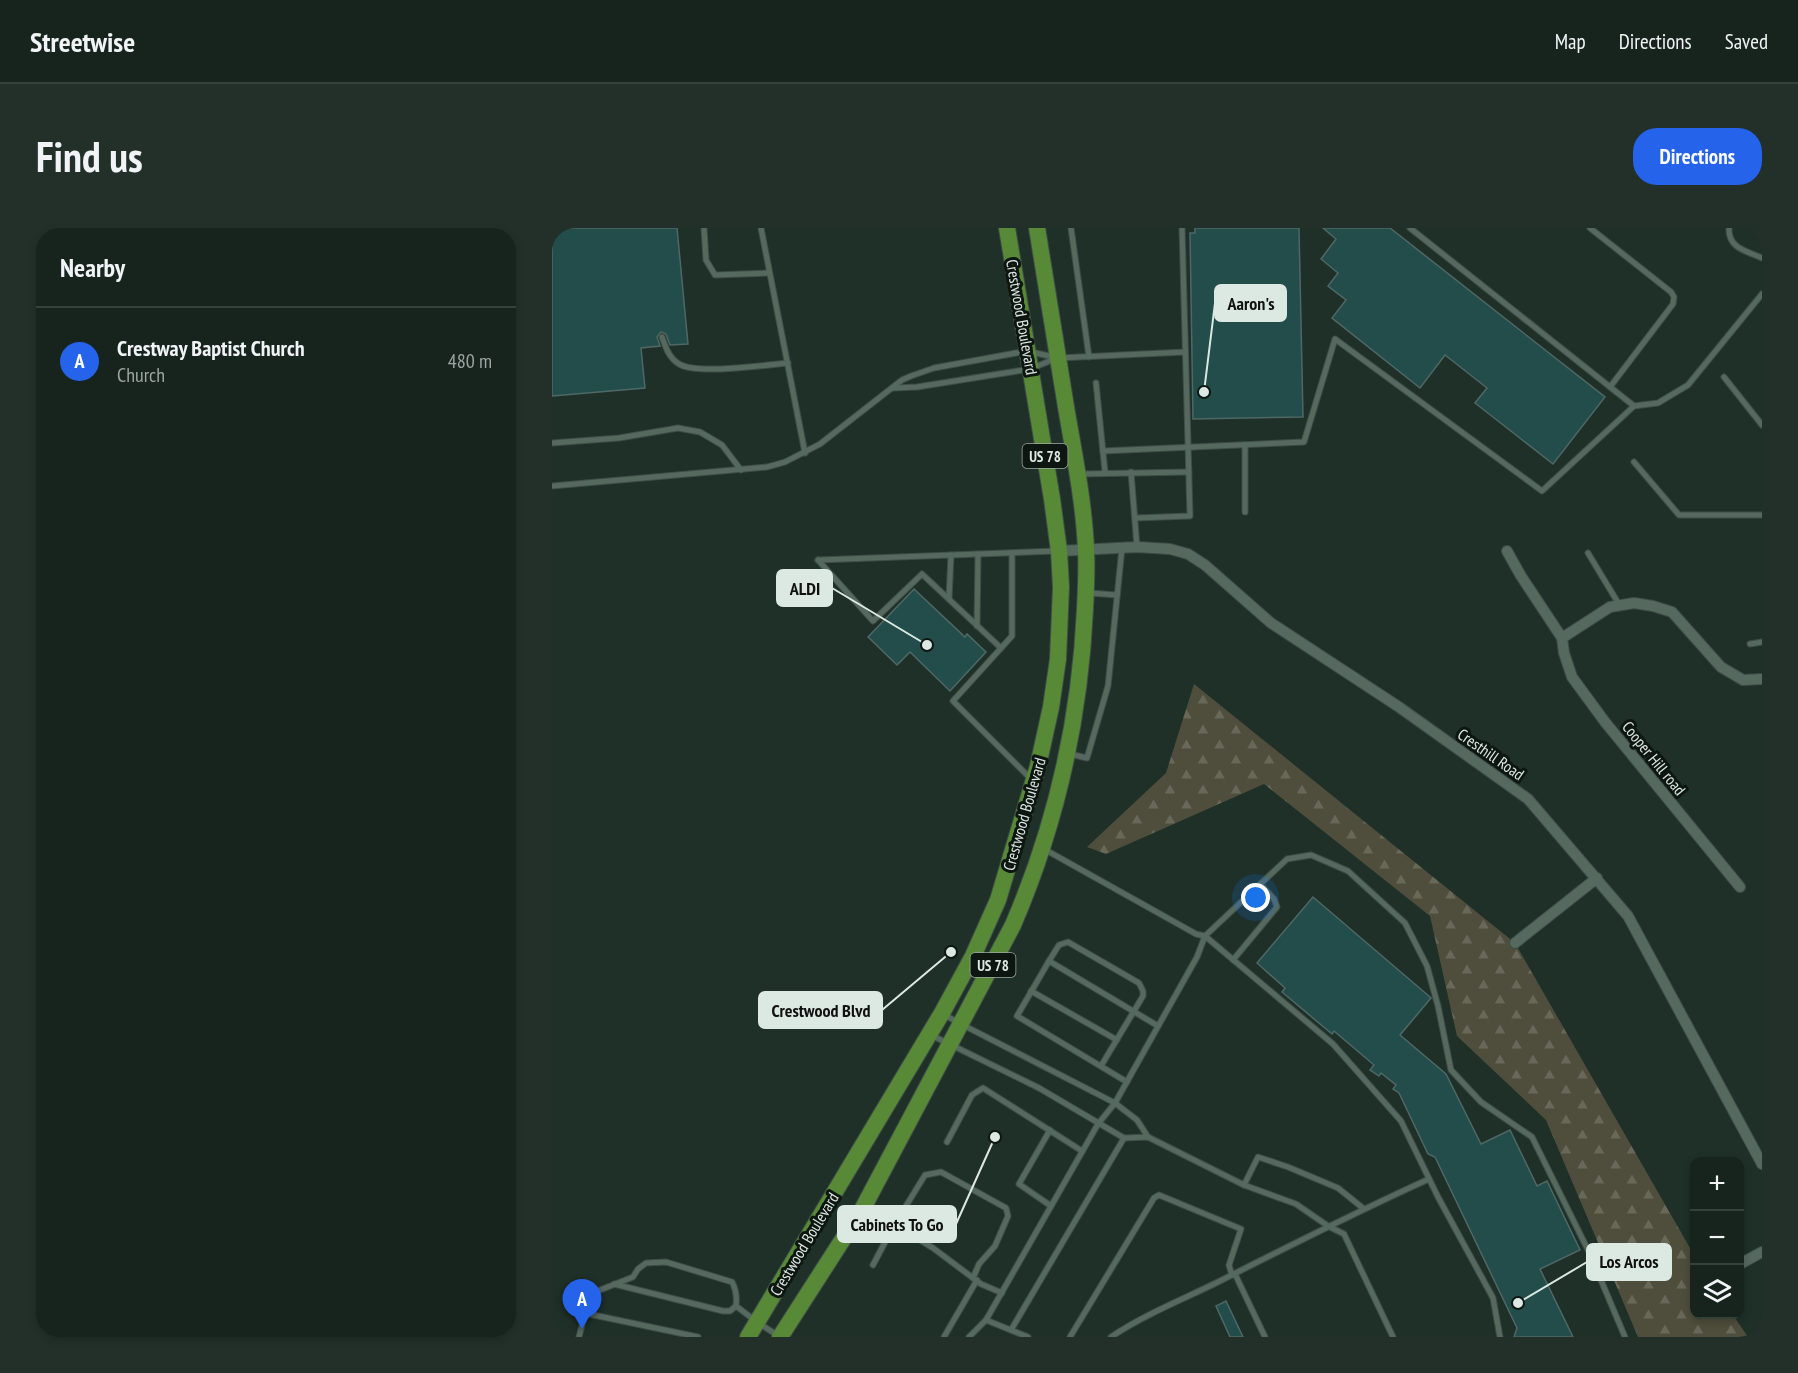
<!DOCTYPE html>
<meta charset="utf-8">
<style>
:root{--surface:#16241d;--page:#23302a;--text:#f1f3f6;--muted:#9ea4a4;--line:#35413b;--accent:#2563eb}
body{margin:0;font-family:"PT Sans Narrow",sans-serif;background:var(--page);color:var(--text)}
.controls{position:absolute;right:18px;bottom:18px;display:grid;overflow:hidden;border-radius:12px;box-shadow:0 3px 9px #0003}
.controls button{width:54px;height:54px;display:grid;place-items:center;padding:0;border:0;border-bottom:2px solid var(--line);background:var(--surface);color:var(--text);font:30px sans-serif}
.you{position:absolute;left:704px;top:670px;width:21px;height:21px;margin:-15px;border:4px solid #fff;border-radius:50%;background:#1a73e8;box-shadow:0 0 0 9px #1a73e833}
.badge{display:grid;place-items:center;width:39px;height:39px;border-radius:50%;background:var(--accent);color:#fff;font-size:20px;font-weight:700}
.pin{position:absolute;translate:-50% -50px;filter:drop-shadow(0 2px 3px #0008)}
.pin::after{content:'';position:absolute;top:32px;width:21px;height:18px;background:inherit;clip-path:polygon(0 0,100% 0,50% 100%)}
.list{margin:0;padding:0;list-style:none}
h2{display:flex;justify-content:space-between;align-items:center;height:78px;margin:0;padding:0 24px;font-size:26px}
h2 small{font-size:20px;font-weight:400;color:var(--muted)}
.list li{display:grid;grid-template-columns:39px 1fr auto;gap:18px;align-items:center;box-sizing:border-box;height:108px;padding:0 24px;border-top:2px solid var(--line)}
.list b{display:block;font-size:22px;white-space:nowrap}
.list p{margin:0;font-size:20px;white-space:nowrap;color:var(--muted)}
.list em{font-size:20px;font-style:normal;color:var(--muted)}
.icon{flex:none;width:33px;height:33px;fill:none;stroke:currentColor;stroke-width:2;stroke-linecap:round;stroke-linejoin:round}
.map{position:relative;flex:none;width:1210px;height:1109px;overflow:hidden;border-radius:24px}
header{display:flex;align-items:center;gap:36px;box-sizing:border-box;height:84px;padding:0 30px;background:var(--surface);border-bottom:2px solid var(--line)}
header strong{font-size:28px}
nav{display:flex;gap:33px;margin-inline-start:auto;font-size:21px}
.intro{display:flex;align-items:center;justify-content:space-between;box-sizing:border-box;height:144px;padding:0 36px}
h1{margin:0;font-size:42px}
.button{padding:15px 27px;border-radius:24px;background:var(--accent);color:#fff;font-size:21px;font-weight:700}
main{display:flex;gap:36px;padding:0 36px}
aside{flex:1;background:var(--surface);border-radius:24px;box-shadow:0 3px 9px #0003}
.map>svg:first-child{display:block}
</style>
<header>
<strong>Streetwise</strong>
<nav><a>Map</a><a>Directions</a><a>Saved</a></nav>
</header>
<div class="intro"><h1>Find us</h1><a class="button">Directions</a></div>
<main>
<aside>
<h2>Nearby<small></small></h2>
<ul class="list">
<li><span class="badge">A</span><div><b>Crestway Baptist Church</b><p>Church</p></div><em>480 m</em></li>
</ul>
</aside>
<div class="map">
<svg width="1210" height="1109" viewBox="0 0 1210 1109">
<defs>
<pattern id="forest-firs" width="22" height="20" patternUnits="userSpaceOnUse" patternTransform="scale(1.5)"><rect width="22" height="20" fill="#4f4e3c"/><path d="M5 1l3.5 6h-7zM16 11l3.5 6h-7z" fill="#686858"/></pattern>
</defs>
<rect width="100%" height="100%" fill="#1e3027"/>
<polygon fill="url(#forest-firs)" points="642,456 963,715 1142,1027 1142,1086 1181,1087 1196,1109 1086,1109 994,892 905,808 878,688 712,556 554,626 535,619 614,545"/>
<g fill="#234d4b" stroke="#4f6866" stroke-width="1.5">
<polygon points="0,0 125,0 136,116 118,117 114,106 109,104 105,109 108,118 89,120 93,160 0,168"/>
<polygon points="643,0 747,0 751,189 641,191 638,5 643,5"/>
<polygon points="771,0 838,0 1053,169 1001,236 923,175 935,160 893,127 868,160 780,90 794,72 776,58 786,45 769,31 784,11"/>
<polygon points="362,361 413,409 415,406 434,424 398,463 358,424 345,437 316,409"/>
<polygon points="761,669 878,769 879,770 848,807 894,846 929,916 958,902 985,958 995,953 1028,1022 988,1041 1021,1109 962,1109 965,1100 883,929 876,926 847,865 841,861 844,857 829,845 827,848 818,842 822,837 782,803 780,806 730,764 733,760 705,735"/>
<polygon points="674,1073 691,1109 678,1109 664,1078"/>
</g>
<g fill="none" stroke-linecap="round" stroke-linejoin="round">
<defs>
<g id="lane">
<polyline points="152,0 154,32 163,47 216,45"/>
<polyline points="209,0 253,225"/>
<polyline points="519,0 537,129"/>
<polyline points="858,0 1082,178 1106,175 1136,157 1210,66"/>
<polyline points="1038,0 1119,64 1122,69 1121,76 1058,159"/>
<path d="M 1177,0 C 1176,20 1194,23 1210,30"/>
<path d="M 110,109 C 114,120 117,130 127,136 C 145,147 213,137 236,135"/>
<polyline points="1172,149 1210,197"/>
<polyline points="544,155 553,244"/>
<polyline points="341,160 365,159 478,141 505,130"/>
<polyline points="0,215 67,210 126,200 148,204 170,217 189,242"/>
<polyline points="693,217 693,284"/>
<polyline points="551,223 752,214 783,111 990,263 1082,178"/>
<polyline points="1082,234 1127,287 1210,287"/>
<polyline points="579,244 585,319"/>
<polyline points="527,246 637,244"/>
<polyline points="0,258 215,239 233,234 268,216 350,152 359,148 382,140 475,123 506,130 633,124"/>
<polyline points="583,290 638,288 630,0"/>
<polyline points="460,325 460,408 401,473 478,550"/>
<polyline points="1036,325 1068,378"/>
<polyline points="266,332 321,393 370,346 449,420"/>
<polyline points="266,332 504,323"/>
<polyline points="537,365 565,367"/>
<polyline points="397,371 399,327"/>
<polyline points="425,398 426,326"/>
<polyline points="1198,416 1210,414"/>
<polyline points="518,526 535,530 556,458 570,320"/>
<polyline points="681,732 725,679 722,671 708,656"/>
<polyline points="497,733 507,717 516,714 587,755 591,763 591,768 549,838"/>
<polyline points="479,763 565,812"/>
<polyline points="391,786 409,796 563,875 585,892 596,909"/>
<polyline points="379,807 487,860 572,910 596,909 692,957 744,976 776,998 792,1006 841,1109"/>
<polyline points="575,854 465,788 497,733 606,798"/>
<polyline points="498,902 467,956 499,978"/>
<polyline points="395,914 420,867 431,860 530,923"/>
<polyline points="692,957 706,929 736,939 786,960 812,981"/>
<polyline points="342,996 381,1020 421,1050"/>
<polyline points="321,1037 341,999 373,947 389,944 454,980 456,988 443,1018 427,1036 421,1050 429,1056 450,1065"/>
<polyline points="683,1046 713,1109"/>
<polyline points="62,1056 171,1083 178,1083 184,1078"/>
<polyline points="32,1085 146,1109"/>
<polyline points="434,1092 476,1109"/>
<polyline points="459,1102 572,910"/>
<path d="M 27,1109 L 38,1066 L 81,1049 L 86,1041 L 94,1035 L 114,1034 L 180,1054 C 184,1061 185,1069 184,1078 L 205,1094 L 225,1107"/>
<polyline points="392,1109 425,1052"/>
<polyline points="417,1109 434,1092 546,896 563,875 645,729 653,708 644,706 492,621"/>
<polyline points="518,1109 602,970 607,967 689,1001 677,1037 680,1047"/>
<path d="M 559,1109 C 593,1086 632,1071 668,1053 C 737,1018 806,983 877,951"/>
<polyline points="948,1109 941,1070 886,969 849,893 781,816 653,708 735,631 759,627 796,643 853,695 875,738 886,778 899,842 929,874 980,909 1038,1026 1073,1109"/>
</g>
<g id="street">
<polyline points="507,323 585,319 618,321 636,326 653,337 719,395 847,479 976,571 1076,688 1210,936"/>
<polyline points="955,323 969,348 1010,410 1012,425 1020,449 1053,494 1188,659"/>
<polyline points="1010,410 1058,379 1082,375 1101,378 1120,384 1169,439 1191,452 1210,451"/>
<polyline points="963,715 1045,650"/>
<polyline points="1188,1036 1210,1024"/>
</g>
<g id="primary">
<polyline points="196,1109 390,785 421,728 446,672 486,538 499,479 506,431 509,359 507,323 500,271 455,0"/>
<path d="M 228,1109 L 311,980 L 461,697 C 504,597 528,491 533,381 C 534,362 535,342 534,322 C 532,274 522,226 514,179 C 504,119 495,60 485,0"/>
</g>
</defs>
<use href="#lane" stroke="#3e4e47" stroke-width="7"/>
<use href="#street" stroke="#3e4e47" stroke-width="12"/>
<use href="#primary" stroke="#3e4e47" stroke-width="18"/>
<use href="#lane" stroke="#55695f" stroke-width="5"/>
<use href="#street" stroke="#55695f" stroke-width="10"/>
<use href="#primary" stroke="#588937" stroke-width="16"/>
</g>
<g text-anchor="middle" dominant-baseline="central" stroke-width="6" stroke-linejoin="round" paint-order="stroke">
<g fill="#0e1612" stroke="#9ea9a4" stroke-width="1.5">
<rect x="470.5" y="216" width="45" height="24" rx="4.5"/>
<rect x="418.5" y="725" width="45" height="24" rx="4.5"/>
</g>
<g font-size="15" font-weight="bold" fill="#dce8e2">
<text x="493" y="228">US 78</text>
<text x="441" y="737">US 78</text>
</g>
<g font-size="16" fill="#dce8e2" stroke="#0e1612">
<text transform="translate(470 89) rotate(80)">Crestwood Boulevard</text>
<text transform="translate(939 526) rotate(35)">Cresthill Road</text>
<text transform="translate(1102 530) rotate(51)">Cooper Hill road</text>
<text transform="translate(472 586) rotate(-74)">Crestwood Boulevard</text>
<text transform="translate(252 1016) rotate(-59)">Crestwood Boulevard</text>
</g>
</g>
<path fill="none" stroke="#dce8e2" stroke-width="2" d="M652 164L663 75M375 417L280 360M399 724L330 782M443 909L404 996M966 1075L1035 1034"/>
<g fill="#dce8e2" stroke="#0e1612" stroke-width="2">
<circle cx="652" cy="164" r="6"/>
<circle cx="375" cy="417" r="6"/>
<circle cx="399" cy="724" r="6"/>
<circle cx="443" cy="909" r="6"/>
<circle cx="966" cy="1075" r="6"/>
</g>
<g fill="#dce8e2" stroke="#dce8e2" stroke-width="2">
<rect x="663" y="57" width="71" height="36" rx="6"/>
<rect x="225" y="342" width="55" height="36" rx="6"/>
<rect x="207" y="764" width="123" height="36" rx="6"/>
<rect x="286" y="978" width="118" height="36" rx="6"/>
<rect x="1035" y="1016" width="84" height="36" rx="6"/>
</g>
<g font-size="18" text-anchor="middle" font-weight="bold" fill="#111">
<text x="699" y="82">Aaron's</text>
<text x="253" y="367">ALDI</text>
<text x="269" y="789">Crestwood Blvd</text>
<text x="345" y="1003">Cabinets To Go</text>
<text x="1077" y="1040">Los Arcos</text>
</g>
</svg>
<div class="controls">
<button>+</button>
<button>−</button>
<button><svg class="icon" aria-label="layers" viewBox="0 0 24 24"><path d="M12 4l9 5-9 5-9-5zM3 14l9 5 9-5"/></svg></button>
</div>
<div class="you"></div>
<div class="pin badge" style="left:30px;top:1101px">A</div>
</div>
</main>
